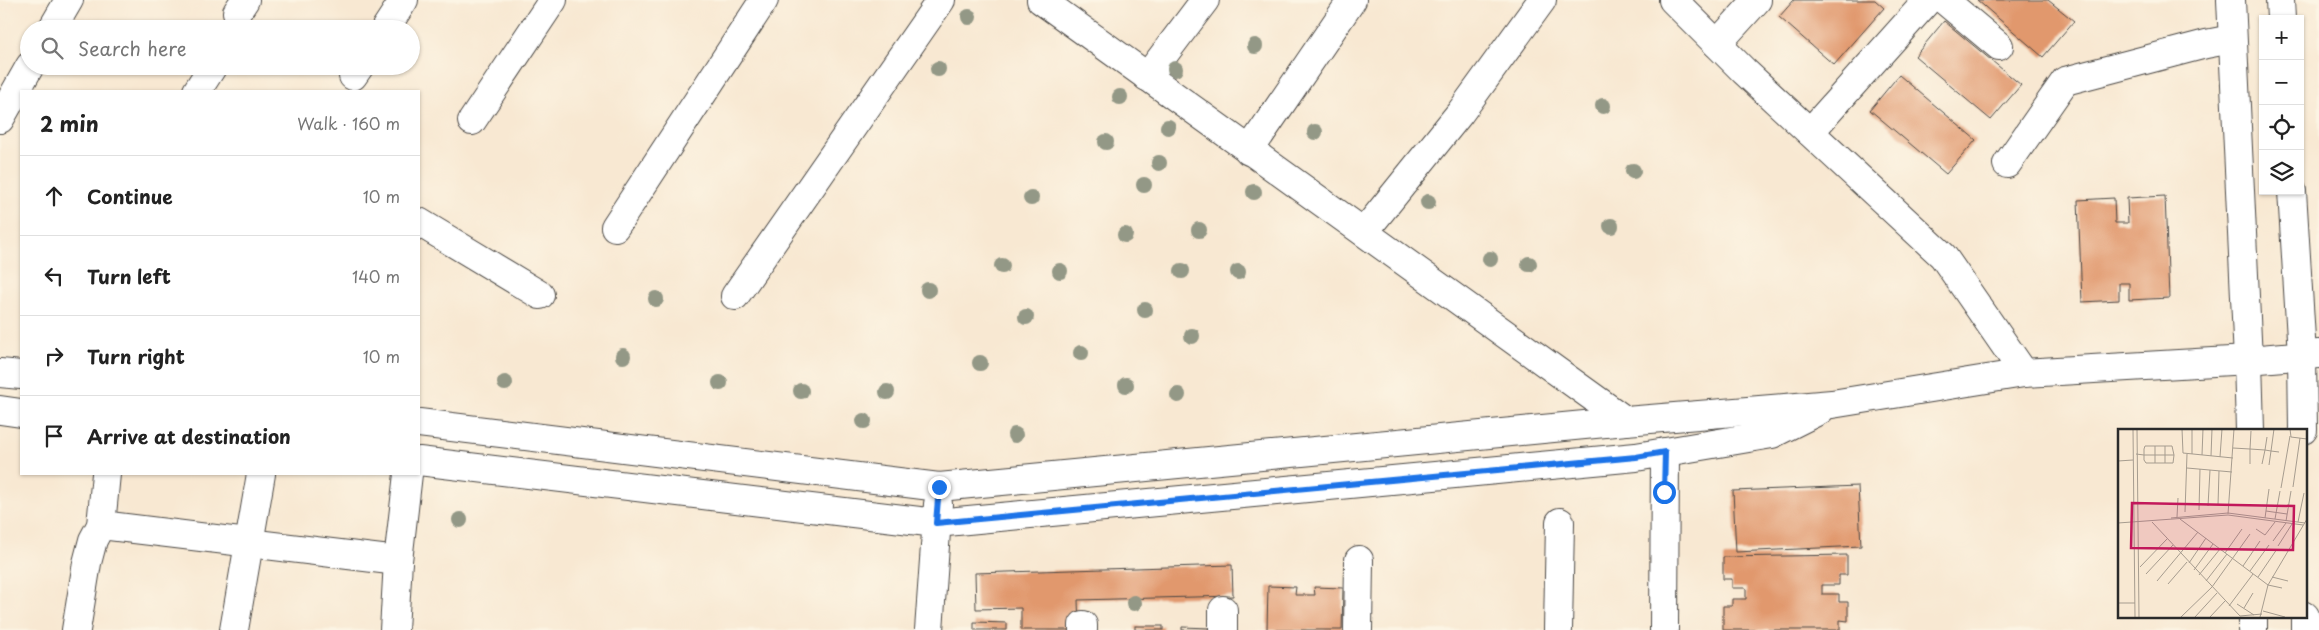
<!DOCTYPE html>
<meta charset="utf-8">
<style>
:root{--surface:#fff;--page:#f2f2f2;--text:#222;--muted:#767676;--line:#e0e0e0}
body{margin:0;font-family:"Playpen Sans",sans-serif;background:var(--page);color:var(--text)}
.controls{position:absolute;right:15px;top:15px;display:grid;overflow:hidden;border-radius:0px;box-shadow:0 1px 4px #0004}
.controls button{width:45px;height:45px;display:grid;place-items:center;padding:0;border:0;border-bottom:1px solid var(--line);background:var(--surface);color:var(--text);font:25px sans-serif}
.stop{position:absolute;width:15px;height:15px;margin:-11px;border:4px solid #1a73e8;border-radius:50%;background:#fff}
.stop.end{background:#1a73e8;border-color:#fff;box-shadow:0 1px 5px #0008}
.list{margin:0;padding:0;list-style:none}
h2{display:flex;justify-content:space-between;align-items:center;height:65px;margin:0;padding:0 20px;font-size:21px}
h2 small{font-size:16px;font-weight:400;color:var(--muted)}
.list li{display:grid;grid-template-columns:32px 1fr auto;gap:15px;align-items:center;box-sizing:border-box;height:80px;padding:0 20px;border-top:1px solid var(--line)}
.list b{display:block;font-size:19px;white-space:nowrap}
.list em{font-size:16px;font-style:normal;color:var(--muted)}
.icon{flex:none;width:28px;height:28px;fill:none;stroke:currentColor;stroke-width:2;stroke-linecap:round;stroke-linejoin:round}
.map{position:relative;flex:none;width:2319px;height:630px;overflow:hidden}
.search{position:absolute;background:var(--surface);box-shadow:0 1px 4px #0004;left:20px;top:20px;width:400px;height:55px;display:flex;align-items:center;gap:12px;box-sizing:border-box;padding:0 18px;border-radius:28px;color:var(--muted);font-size:19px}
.panel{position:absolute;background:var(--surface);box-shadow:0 1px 4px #0004;left:20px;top:90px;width:400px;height:385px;border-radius:0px}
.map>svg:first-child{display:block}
</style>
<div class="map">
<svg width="2319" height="630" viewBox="0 0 2319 630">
<rect width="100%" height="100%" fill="#fcf5e5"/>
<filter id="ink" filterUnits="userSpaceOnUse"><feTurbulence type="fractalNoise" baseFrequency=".02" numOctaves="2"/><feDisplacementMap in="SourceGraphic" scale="10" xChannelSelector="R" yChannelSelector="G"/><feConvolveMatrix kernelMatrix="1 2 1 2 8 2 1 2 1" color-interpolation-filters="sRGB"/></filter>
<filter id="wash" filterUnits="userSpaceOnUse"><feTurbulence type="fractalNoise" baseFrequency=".0096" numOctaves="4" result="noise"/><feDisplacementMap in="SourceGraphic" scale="20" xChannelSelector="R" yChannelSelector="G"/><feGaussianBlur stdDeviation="1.12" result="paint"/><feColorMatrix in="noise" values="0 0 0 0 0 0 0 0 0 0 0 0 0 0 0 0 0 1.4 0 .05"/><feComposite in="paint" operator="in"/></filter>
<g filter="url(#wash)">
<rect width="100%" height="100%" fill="#f8e8d2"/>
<g id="blocks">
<g fill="#e1986d">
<polygon points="1794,0 1875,0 1884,8 1834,65 1779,17"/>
<polygon points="1977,0 2048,0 2074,21 2043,57"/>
<polygon points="1944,21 2021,85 1991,120 1915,56"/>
<polygon points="1899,75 1976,140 1946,174 1870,110"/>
<polygon points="2165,196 2169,298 2129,300 2129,283 2119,283 2119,300 2082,302 2078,200 2114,198 2115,223 2128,223 2127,198"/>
<polygon points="1858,486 1861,546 1736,552 1733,491"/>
<polygon points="1847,555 1847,575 1839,575 1839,585 1822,585 1822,594 1839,594 1839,602 1848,602 1848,621 1840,620 1840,630 1723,630 1723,606 1732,606 1732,599 1746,599 1746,588 1732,588 1732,579 1723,579 1723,557"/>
<polygon points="1232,565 1233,596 1078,600 1079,630 1021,630 1021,608 976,609 975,573"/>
<polygon points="1268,586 1296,587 1295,595 1315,595 1314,587 1343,588 1342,630 1267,630"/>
<polygon points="974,622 1007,623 1007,630 974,630"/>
<rect x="1135" y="626" width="28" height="4"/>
<polygon points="1182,627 1211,628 1211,630 1182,630"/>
</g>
</g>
</g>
<g filter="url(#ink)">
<use href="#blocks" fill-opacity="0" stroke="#4a4744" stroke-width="1"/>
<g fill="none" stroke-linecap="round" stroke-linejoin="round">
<defs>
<g id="minor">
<polyline points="1041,0 1626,421"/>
<polyline points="1673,0 1744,71 1943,256 2024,373"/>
<polyline points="1944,0 1999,46"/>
<polyline points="2231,0 2248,360 2250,430"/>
<polyline points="2280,0 2281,19"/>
<polyline points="237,12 245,0"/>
<polyline points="52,29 69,0"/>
<polyline points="385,29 404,0"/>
<polyline points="1717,44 1757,0"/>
<polyline points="353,76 360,66"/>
<polyline points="1147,77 1205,0"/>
<polyline points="197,91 213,66"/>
<polyline points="0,119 30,66"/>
<polyline points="472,121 553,0"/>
<polyline points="1810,132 1928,0"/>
<polyline points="1249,151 1352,0"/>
<polyline points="2007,164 2065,81 2206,44 2232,39"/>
<polyline points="2292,191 2302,355 2303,430"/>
<polyline points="419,222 540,295"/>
<polyline points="615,227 764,0"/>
<polyline points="1364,232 1460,113 1542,0"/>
<polyline points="735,296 941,0"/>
<polyline points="0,373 21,375"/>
<polyline points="0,410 21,413"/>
<polyline points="419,423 939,487 1626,421 1832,404 2024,373 2248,360 2319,354"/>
<polyline points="419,461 936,523 1636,457 1772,434 1820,410"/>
<polyline points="101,525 398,561"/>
<polyline points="2253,616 2253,630"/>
<polyline points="2305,616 2305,630"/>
<polyline points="76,630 87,563 93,540 101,525 106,474"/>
<polyline points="234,630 261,474"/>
<polyline points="394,630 398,561 408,474"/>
<polyline points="929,630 938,504"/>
<polyline points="1083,630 1083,625"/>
<polyline points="1223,630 1223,610"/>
<polyline points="1358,630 1359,560"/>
<polyline points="1558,630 1560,522"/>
<polyline points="1664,630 1665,452"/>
</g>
</defs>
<use href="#minor" stroke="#4a4744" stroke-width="30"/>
<use href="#minor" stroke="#fff" stroke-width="28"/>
</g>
<g fill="#939886">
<circle cx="969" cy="17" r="8"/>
<circle cx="1255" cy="46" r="8"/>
<circle cx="938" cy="69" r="8"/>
<circle cx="1175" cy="69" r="8"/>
<circle cx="1120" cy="97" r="8"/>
<circle cx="1603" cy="106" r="8"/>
<circle cx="1168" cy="127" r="8"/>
<circle cx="1315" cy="132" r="8"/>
<circle cx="1106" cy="142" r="8"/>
<circle cx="1159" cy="163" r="8"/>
<circle cx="1633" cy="171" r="8"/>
<circle cx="1144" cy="185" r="8"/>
<circle cx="1254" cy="192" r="8"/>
<circle cx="1031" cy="198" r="8"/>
<circle cx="1428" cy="202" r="8"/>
<circle cx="1611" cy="226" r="8"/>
<circle cx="1199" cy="230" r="8"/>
<circle cx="1125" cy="235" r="8"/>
<circle cx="1490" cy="259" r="8"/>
<circle cx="1529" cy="264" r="8"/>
<circle cx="1002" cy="266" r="8"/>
<circle cx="1060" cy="271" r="8"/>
<circle cx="1182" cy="271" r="8"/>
<circle cx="1238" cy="272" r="8"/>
<circle cx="928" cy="290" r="8"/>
<circle cx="656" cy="299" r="8"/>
<circle cx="1145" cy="310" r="8"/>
<circle cx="1026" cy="317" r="8"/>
<circle cx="1192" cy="336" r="8"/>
<circle cx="1081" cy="353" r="8"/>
<circle cx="623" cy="356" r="8"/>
<circle cx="980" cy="363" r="8"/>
<circle cx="505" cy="383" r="8"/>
<circle cx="720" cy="383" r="8"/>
<circle cx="1126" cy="385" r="8"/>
<circle cx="801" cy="391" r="8"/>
<circle cx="887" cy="392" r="8"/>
<circle cx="1178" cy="395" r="8"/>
<circle cx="864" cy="421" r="8"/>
<circle cx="1015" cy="435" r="8"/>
<circle cx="460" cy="520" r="8"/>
<circle cx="1134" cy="603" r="8"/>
</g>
</g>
<g fill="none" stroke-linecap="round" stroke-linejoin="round" filter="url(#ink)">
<polyline stroke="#1a73e8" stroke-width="6" points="939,487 936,523 1636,457 1665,452 1664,492"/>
</g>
<g transform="translate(2118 429)">
<rect width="189" height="189" fill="#f8e8d2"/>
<path fill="none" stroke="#a69c8f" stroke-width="1" d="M 15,0 L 17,188M 19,0 L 21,188M 64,0 L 65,24 L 115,29M 172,0 L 173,8 L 189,10M 37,17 L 37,34M 47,17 L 47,34M 115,19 L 132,20 L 133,2M 18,25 L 26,26 L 56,26 L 55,34 L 28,34 L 26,31 L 26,20 L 27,17 L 54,17 L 56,26M 74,25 L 74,0M 84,26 L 85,0M 93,27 L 94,0M 102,28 L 104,0M 0,32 L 15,31M 132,35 L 132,20 L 147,21 L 149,8M 144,35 L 147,21 L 153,22 L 156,0M 151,36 L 153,22 L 161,23M 69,39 L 114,43M 175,58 L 182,9M 163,59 L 172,7M 100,76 L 101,42M 90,77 L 92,41M 81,81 L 82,40M 148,82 L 169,85M 67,83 L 69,25M 110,85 L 116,0M 59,88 L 60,69M 53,89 L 110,84 L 187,94M 147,89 L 151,60M 62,90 L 150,156 L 164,159M 157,90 L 162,62M 168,92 L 173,62M 34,93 L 122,187 L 144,185M 180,93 L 186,64M 0,94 L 110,86 L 185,96M 138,100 L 147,106 L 157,93M 155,112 L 168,94M 160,117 L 174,95M 107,124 L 124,100M 71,134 L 88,109M 125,137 L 142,112M 22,138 L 49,110M 76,141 L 95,115M 132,142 L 151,116M 28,145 L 55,116M 81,146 L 102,120M 140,148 L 159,120M 154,148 L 170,152M 39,152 L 80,103M 88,152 L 109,125M 50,155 L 69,133M 94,158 L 132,105M 0,174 L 17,174M 119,175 L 136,186M 111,177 L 135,145M 126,179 L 135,164M 145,182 L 167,188M 63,188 L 94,158M 77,188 L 99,164M 92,188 L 107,172M 142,188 L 150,156 L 189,90"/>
<path fill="#c2185b" fill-opacity="0.15" stroke="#c2185b" stroke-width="2.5" d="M 14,74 L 176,77 L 175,121 L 13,119 Z"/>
<rect width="189" height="189" fill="none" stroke="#2b2b2b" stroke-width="2.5"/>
</g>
</svg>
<div class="controls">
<button>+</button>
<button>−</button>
<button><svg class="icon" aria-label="locate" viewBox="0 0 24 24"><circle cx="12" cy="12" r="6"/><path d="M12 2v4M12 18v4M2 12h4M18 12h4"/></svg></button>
<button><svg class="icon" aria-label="layers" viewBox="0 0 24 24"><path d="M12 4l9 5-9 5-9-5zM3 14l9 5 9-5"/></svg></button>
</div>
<div class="stop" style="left:1664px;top:492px"></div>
<div class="stop end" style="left:939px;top:487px"></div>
<div class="search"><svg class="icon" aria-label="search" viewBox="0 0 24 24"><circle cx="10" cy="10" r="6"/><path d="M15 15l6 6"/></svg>Search here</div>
<section class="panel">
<h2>2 min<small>Walk · 160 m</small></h2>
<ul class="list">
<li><svg class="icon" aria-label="ahead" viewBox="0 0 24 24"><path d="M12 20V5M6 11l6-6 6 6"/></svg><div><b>Continue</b></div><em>10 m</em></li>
<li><svg class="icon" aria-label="left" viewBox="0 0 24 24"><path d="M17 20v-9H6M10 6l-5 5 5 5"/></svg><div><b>Turn left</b></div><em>140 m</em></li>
<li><svg class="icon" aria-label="right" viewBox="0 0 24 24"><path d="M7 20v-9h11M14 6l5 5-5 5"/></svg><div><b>Turn right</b></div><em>10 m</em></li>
<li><svg class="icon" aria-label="arrive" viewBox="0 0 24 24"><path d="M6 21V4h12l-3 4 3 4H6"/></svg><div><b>Arrive at destination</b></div></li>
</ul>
</section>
</div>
